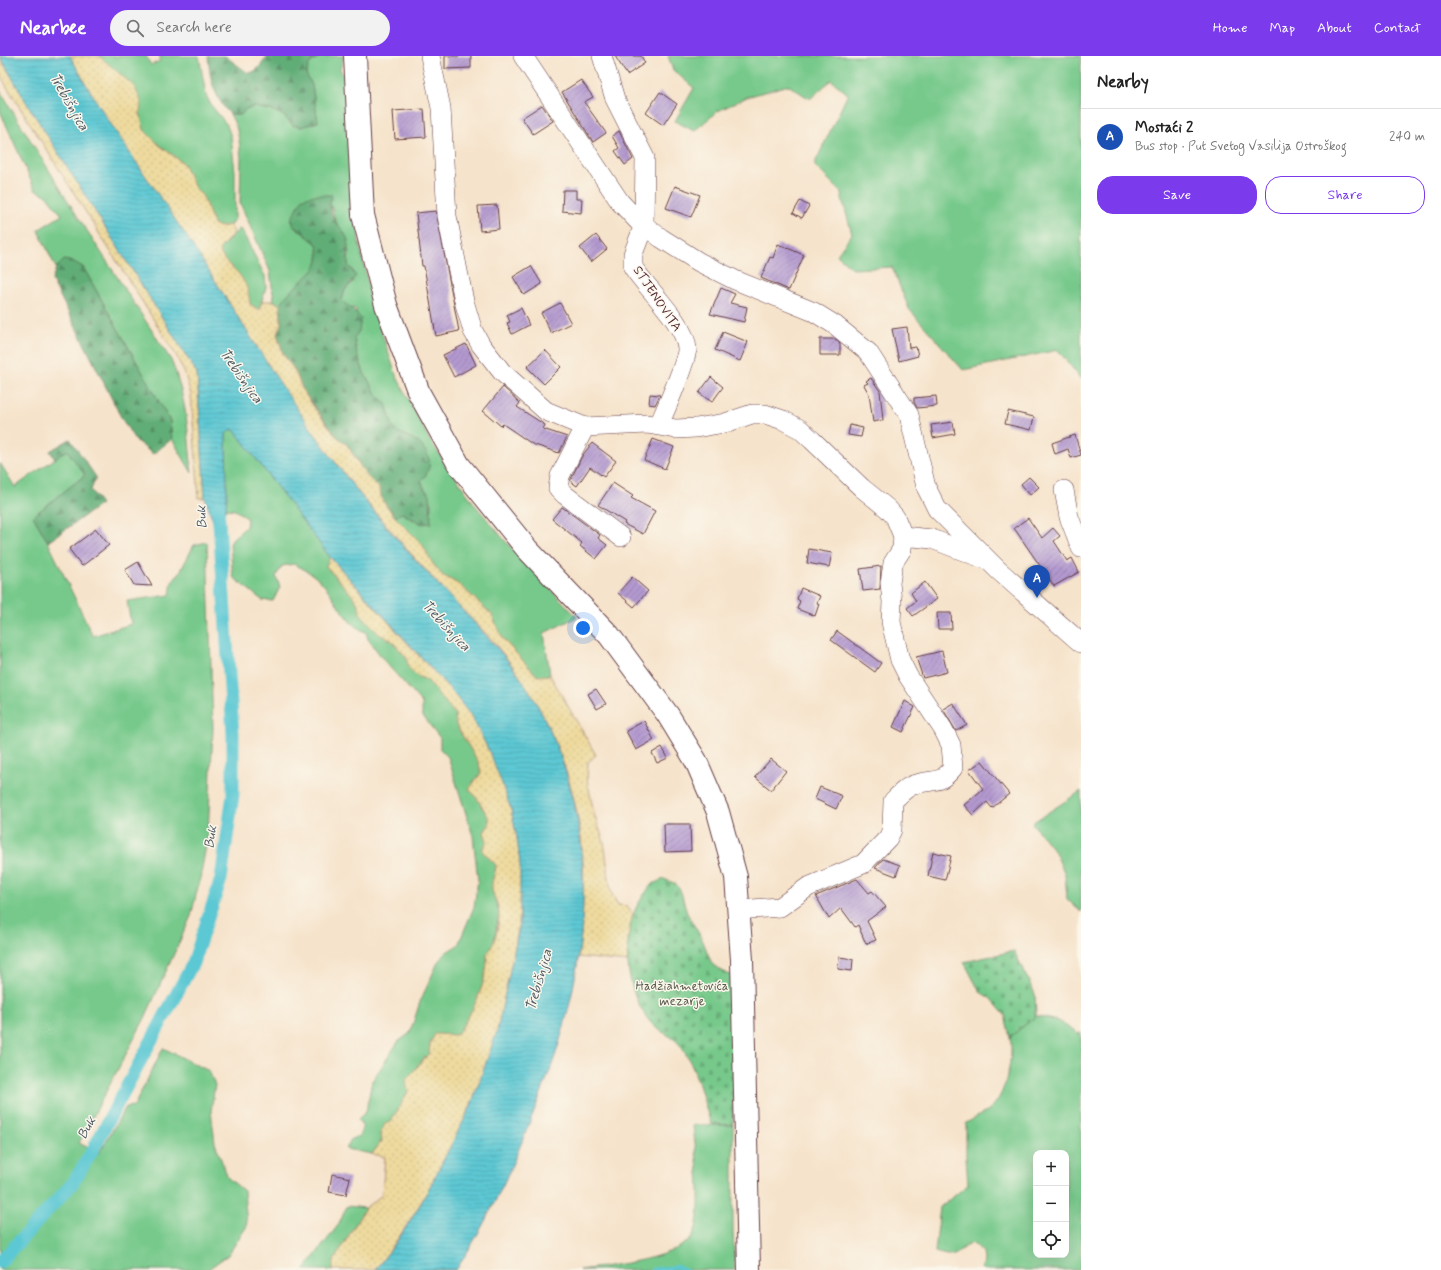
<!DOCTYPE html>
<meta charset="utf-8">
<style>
:root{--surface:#fff;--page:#f2f2f2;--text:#222;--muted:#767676;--line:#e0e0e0;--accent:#7c3aed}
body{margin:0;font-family:Mynerve,sans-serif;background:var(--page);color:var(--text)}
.controls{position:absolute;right:12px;bottom:12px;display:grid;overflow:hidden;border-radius:8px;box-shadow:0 4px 16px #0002}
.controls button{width:36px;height:36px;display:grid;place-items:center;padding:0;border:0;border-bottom:1px solid var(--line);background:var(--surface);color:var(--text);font:20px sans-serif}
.you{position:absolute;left:583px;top:572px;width:14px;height:14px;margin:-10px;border:3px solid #fff;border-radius:50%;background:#1a73e8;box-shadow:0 0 0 6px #1a73e833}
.badge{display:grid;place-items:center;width:26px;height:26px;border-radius:50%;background:var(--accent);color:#fff;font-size:13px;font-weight:700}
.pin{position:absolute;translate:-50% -33px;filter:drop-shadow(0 1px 2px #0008)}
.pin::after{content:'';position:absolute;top:21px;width:14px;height:12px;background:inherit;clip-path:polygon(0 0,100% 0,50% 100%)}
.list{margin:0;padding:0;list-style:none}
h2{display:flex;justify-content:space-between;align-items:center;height:52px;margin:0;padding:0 16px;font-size:17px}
h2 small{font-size:13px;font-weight:400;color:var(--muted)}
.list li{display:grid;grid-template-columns:26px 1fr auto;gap:12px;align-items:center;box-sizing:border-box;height:56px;padding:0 16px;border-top:1px solid var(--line)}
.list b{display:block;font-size:15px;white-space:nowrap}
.list p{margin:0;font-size:13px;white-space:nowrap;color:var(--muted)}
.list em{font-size:13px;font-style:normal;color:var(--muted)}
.actions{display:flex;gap:8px;padding:12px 16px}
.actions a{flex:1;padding:9px 0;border:1px solid var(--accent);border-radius:16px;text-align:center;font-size:14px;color:var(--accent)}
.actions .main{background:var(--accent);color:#fff}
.icon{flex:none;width:22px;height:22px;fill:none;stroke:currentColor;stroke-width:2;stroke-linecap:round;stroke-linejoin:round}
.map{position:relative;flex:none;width:1081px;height:1214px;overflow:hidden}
header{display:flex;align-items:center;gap:24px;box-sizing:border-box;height:56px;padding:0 20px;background:var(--accent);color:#fff}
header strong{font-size:19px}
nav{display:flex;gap:22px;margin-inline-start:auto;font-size:14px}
.search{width:280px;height:36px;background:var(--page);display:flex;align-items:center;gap:10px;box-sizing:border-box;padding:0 14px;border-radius:22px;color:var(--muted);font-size:15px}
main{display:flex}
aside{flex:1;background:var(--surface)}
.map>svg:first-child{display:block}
</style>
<header>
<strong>Nearbee</strong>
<div class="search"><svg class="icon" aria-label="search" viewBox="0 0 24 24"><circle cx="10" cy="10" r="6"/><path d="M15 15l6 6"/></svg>Search here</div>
<nav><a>Home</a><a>Map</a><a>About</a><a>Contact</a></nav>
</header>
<main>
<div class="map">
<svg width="1081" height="1214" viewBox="0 0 1081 1214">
<defs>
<pattern id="forest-firs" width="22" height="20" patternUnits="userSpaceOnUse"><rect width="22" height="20" fill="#61ad77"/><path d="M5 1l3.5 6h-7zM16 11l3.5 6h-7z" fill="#528c62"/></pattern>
<pattern id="sand-dots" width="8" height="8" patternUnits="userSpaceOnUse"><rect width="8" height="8" fill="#eeda9e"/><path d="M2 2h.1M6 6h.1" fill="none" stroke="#cebb88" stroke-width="1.8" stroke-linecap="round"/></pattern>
<pattern id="cemetery-stones" width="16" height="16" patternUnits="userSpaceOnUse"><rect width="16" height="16" fill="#77c98b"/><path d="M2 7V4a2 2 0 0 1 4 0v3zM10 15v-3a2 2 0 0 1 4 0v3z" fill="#68ac78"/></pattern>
<pattern id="water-rules" width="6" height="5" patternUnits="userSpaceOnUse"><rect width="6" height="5" fill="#5cc8d3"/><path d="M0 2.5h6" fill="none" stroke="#52abb5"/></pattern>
<pattern id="building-hatch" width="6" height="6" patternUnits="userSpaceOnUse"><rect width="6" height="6" fill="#b39ad0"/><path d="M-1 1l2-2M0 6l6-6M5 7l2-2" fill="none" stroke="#947da9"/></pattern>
</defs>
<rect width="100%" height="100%" fill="#fbf7ec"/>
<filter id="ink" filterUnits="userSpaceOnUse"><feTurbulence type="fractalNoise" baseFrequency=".025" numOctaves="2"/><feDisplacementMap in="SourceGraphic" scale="8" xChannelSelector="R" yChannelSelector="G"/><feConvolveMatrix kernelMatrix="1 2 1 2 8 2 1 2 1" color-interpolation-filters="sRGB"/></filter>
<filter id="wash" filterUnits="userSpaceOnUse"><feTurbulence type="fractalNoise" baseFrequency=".012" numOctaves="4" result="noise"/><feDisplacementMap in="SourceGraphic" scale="16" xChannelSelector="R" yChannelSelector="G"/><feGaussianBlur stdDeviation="0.9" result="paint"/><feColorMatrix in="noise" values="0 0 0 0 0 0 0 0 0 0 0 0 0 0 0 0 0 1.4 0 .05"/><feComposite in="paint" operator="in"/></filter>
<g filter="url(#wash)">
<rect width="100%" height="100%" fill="#f6e3cb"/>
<g fill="#77c98b" stroke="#60745b" fill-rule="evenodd">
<polygon points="99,0 146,0 151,9 160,5 160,0 199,0 206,39 211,49 227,69 231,81 235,116 235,163 230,169 221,171 214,168 202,140 196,134 183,107 159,89 144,74 140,57 141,45"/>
<path d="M 320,0 L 344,0 L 340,13 L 347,27 L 359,186 L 373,251 L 396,319 L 429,383 L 475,449 L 508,488 L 577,561 L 544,577 L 550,619 L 537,620 L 503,583 L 492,559 L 460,529 L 442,519 L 433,508 L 422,488 L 395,461 L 402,457 L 413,464 L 431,454 L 431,445 L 421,425 C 432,414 430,398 419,387 C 412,381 402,379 394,374 L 386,348 L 377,339 L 364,317 L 357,297 L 354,282 L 359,275 L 356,253 L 348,251 L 342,244 L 345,234 L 353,226 L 353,215 L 348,209 L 349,197 L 343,174 L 337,168 L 330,147 L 294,170 L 317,188 C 323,214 309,217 294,232 C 288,237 284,243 280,249 L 274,245 L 270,215 L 240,147 L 241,103 L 239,83 L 236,70 L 230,58 L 241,59 L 246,52 L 254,51 L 274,55 L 284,60 L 292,69 L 301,71 L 318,66 L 312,29 L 306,18 L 309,8 Z"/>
<polygon points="668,0 1081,0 1081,323 1058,294 963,314 909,253 892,211 853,213 837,199 852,178 840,135 814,109 848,38 831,24 810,43 788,29 747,41 718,55 694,75 675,65 694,32 673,14"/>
<path d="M 0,35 L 73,153 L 171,304 C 187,343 188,377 192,417 L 172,383 L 170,365 L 83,211 L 64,204 L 56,212 L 38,174 L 62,159 L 46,139 L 35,134 L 0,55 Z"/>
<path d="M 239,173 L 242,175 L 265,220 L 266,231 L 259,254 L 250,248 C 248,236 243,223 234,214 C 226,205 224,205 219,194 Z"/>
<path d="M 231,373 L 235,375 L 330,501 L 326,510 L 352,539 L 359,549 L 360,557 L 379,578 L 391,584 L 407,602 L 417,620 L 427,624 L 455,658 L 456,669 L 479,707 L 481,717 L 473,726 L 481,750 L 489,762 L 489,769 L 484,776 L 488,785 L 483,792 L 496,809 L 492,833 L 499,857 L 493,892 L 487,898 C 489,923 472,959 456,979 L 435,979 L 430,988 L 429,997 L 417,1010 L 408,1036 L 391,1066 L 381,1076 L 382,1084 L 372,1098 L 346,1093 L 351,1083 L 359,1080 L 363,1072 L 358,1063 L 366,1056 L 372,1025 L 398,986 L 410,977 L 420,946 L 438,906 L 445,897 L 458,889 L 474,851 L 478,824 L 473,780 L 448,701 L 440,693 L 440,682 L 422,659 L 422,647 L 386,607 L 368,583 L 366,576 C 345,569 337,543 323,528 C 315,519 304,513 294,508 L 282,510 L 276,520 L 280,531 L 273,545 L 262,544 L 233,521 L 230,488 L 233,482 L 246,471 L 247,462 L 235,454 L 226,453 L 226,378 Z"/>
<polygon points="67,394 85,419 33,460 48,486 93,580 131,568 127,545 170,539 172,526 179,518 194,489 207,486 213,672 208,778 201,818 191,860 145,962 79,1087 99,1097 126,1051 134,1050 163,992 209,1015 215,1029 211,1055 215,1087 228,1122 244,1135 247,1170 228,1199 207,1214 0,1214 0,407 15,431"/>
<polygon points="1081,735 1081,856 1067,843 1065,818 1055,796 1032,767"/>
<path d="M 1036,960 L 1059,965 L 1078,978 L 1081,976 L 1081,1214 L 982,1214 L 984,1204 L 983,1196 L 973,1187 C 952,1194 964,1205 935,1196 L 940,1151 L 968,1129 L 966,1101 L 966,1067 C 975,1062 986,1057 993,1050 C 1006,1037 1014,999 1010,981 ZM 1036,1097 L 1066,1097 L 1066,1199 L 1036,1199 Z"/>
<path d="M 693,1069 L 733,1069 L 733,1177 L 735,1214 L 580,1214 C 606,1210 686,1203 695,1175 C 704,1146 696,1099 693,1069 Z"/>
<polygon points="347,1150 365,1152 335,1203 332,1214 304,1214 339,1168"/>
</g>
<g fill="url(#forest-firs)" stroke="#566651">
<path d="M 208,0 L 225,0 L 248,17 C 258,16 262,8 267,0 L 320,0 L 309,8 L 306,18 L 312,29 L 318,66 L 301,71 L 292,69 L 284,60 L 274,55 L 254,51 L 246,53 L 241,59 L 230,58 C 214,41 210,24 208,0 Z"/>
<path d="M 314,139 L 332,139 L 330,147 L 331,156 L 337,168 L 343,174 L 348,184 L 348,209 L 356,220 L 345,234 L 342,244 C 350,253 354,252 361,263 L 359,275 L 354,282 L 357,297 L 364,317 L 377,339 L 386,348 L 394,374 C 402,379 412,381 419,387 C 432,400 433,413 421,425 L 424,433 L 430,438 L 431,467 L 422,468 L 402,457 L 395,461 L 382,444 L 379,432 L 366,419 L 347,389 L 336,380 L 303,335 L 295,315 L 283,298 L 277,278 L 281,268 L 280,249 C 284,243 288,237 294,232 C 309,217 323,214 317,188 L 294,170 L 291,163 L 303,142 Z"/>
<polygon points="64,204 74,206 83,211 170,365 172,383 153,398 135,384 122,363 52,224 56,212"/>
<polygon points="70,383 96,421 91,434 101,448 48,486 33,460 85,419 67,394 55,403 50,395"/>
</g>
<g fill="url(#sand-dots)" stroke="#9c7c64">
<path d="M 70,0 L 99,0 L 134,30 L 141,45 L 140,57 L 144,74 L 159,89 L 183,107 L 196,134 L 202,139 L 214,168 L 221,171 L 230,169 L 234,176 L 219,194 C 226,211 235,210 243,224 C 248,231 249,240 250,248 L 259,254 L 262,245 L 274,245 L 280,249 L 281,268 L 277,278 L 283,298 L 295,315 L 303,335 L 316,354 L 336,380 L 347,389 L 366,419 L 379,432 L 382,444 L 395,461 L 422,488 L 433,508 L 442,519 L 460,529 L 492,559 L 503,583 L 537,620 L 550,619 L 596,699 L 588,706 L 587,723 L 594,758 L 604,786 L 611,836 L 618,849 L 627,850 L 633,859 L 627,906 L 578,901 C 582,864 586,827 582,790 C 575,720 545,649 501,595 C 485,574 464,557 446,537 C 407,493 367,449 332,402 C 312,375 292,348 274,320 C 248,279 224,237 197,197 C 154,132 107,69 70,0 Z"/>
<polygon points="0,2 197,317 205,442 199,442 191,339 185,318 176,299 7,31 0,18"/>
<path d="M 330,501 C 360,535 390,568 420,601 C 438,620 460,640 473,663 C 498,706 515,754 520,804 C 525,846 516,888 507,929 C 503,945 501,961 497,977 C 472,1059 428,1146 375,1214 L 332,1214 L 335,1203 L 365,1152 L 382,1139 L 385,1101 L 372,1098 L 382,1085 L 381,1076 L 385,1068 L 391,1066 L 408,1036 L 406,1024 L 429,997 L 430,988 L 435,978 L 456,979 C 472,959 489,923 487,898 C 494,890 500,868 499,857 C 499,848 493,841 492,833 C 491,823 496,817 496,809 L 483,796 L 483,792 L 487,785 L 484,776 L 489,769 L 489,762 C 482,751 478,742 469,733 L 481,717 L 479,707 L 456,669 L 455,658 L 427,624 L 417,620 L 408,611 L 407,602 L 391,584 L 379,578 L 360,557 L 359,549 L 352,539 L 326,510 Z"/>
</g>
<g fill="url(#cemetery-stones)" stroke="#60745b">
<path d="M 664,823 L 676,828 L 681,836 L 687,857 L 702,883 L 712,908 L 721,915 L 733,920 L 733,1069 L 711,1068 C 702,1042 697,1012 680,989 C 672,979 659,976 651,967 C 627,939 622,894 633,859 C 637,848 645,837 652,828 Z"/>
<polygon points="1014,895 1035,938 1036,960 1010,981 1005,959 990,942 980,936 964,906"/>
</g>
<path fill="url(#water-rules)" stroke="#53747f" d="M 0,0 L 70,0 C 108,70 157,134 200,201 C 248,276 293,352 348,423 C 379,464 414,503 449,540 C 480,573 512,604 534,643 C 597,753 594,879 556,997 C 550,1015 543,1033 536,1050 C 514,1108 490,1162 456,1214 L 375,1214 L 398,1184 L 423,1144 L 471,1050 L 497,975 L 520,867 L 520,807 L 517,782 L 511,753 L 501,725 L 489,695 L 472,661 L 450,633 L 330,501 L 235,375 L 231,373 L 226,378 L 227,440 L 226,453 L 220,467 L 214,468 L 205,442 L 197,317 L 23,41 Z"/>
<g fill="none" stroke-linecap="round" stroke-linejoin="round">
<polyline stroke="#5cc8d3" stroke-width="4" points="652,1214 676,1211 686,1214"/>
<polyline stroke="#5cc8d3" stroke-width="13" points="0,1206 73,1127 91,1097 193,907 221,823 233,739 233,678 218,451"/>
</g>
<g id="blocks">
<g fill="url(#building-hatch)">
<polygon points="445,0 471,0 471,12 445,13"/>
<polygon points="615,0 641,0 645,7 627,19"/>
<polygon points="581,24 593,41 584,46 606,77 593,86 562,36"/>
<polygon points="660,36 677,48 663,69 646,57"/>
<polygon points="542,49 553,65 533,78 522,62"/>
<polygon points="424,53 426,81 395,83 393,55"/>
<polygon points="619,75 633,103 625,109 615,95 619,92 612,80"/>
<polygon points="675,130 700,139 691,161 666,152"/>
<polygon points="563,134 576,134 576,143 582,143 581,157 562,155"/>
<polygon points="800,145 809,150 802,162 793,157"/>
<polygon points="497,149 499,173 480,175 478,150"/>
<polygon points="436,155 459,275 436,280 424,210 422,210 416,157"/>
<polygon points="596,179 607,193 591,206 580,192"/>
<polygon points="778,188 804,199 789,234 761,222 770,201 773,202"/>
<polygon points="531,210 542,228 524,239 513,221"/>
<polygon points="721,232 735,238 730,247 747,251 744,266 710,258"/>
<polygon points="560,247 571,267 551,277 541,257"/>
<polygon points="521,252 529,269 512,278 507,267 510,266 507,259"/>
<polygon points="907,271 909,292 916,291 918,300 899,305 892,273"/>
<polygon points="723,276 748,286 740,305 715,294"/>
<polygon points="820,283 835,283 840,287 840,299 820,299"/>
<polygon points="466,288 476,309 454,321 443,299"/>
<polygon points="545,294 561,311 544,328 527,311"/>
<polygon points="711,321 723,331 712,346 699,337"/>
<polygon points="871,322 880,335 883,364 873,366 869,338 864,329 868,327 866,325"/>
<polygon points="503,331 520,347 517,351 545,369 543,373 567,381 559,397 532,388 503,368 501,370 483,355"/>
<polygon points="650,338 660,339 655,349 649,348"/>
<polygon points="936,340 937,350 917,352 914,346 914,342"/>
<polygon points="1008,355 1034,361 1031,374 1005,368"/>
<polygon points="953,366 955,378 933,382 931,369"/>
<polygon points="850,369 863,372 861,381 848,379"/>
<polygon points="1075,379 1081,399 1071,402 1068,393 1055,398 1052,387"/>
<polygon points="653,383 674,391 665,413 644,404"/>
<polygon points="592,387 616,405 604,421 590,411 577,430 570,425 571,423 582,400"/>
<polygon points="1029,421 1039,431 1030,439 1021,428"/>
<polygon points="613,427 633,440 631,442 655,455 643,478 624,468 625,466 598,449"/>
<polygon points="562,451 600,479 598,482 607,489 596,503 580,490 582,487 552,463"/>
<polygon points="1028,462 1042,482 1053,472 1060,480 1054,485 1067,505 1072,502 1079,516 1054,530 1014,472"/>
<polygon points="96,473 109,489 82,510 69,493"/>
<polygon points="809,493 832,497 829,511 807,507"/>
<polygon points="138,506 152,530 134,529 125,514"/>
<polygon points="881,510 880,533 863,535 860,513"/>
<polygon points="632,521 648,535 634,551 618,537"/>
<polygon points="925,526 937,543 913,560 907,552 916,545 911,537"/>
<polygon points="801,532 820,540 817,547 819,548 815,560 797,553 800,545 797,543"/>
<polygon points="937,557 951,557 952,573 938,573"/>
<polygon points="837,575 881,607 875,616 831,584"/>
<polygon points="942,595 947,616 923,622 916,601"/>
<polygon points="596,633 606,648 597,653 588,638"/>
<polygon points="905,645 915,651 903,676 893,671"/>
<polygon points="953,647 967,669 956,675 943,653"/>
<polygon points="644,665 654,684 636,694 626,675"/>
<polygon points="662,691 668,702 657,707 652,697"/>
<polygon points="771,703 786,715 771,734 755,721"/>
<polygon points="982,705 1009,738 992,752 987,746 973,759 964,749 983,733 969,714"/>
<polygon points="820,731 842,740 836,753 815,743"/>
<polygon points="664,768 690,768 691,795 665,796"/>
<polygon points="933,796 951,800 945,824 928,820"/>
<polygon points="883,803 900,809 896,820 875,812"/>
<polygon points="857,823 869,837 872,835 886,851 867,865 876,884 866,888 858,869 855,871 841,852 829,863 816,840"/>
<polygon points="839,901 853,903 852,915 838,913"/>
<polygon points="332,1118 350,1122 346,1139 329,1136"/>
</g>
</g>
</g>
<g filter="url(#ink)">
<use href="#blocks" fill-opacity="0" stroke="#643c43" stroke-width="1"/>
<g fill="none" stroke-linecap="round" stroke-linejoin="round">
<defs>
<g id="minor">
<polyline points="430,0 441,52 447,160 464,245 473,275 481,289 502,316 546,355 585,371 647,368 676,373 696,372 725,367 752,358 765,358 783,364 800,373 812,384 862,432 888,453 895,461 903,480"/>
<polyline points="523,0 620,146 638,165 661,182 699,206 735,224 814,256 835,269 868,296 909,359 926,431 937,453 998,514 1081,587"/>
<path d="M 602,0 L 615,43 L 645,102 L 644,169 L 633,198 L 633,211 C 646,232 685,267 687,292 C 688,303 664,357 659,369"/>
<polyline points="585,371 560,420 558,432 565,439 621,481"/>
<polyline points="1064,434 1069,461 1081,492"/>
<path d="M 738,854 L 780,851 L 808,831 L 863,808 L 888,782 L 892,774 L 893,745 C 900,738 907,730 916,728 C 935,722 938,730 953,712 L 951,689 L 943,673 L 908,620 L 900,604 L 891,566 L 892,546 L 890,527 L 893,507 L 902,493 L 903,480 L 932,483 L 982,502"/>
</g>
<polyline id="major" points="355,0 363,159 386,249 419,337 459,409 527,493 609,579 668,659 696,705 718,756 736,821 742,904 749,1214"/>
</defs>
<use href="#minor" stroke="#643c43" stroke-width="20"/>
<use href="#major" stroke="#643c43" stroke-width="24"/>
<use href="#minor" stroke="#fff" stroke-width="19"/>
<use href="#major" stroke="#fff" stroke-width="22"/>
</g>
</g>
<g text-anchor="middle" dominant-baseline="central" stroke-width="3" stroke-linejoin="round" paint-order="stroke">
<g font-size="13" fill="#4a1f2b" stroke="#fbf7ec">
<text transform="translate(657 243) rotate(56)">STJENOVITA</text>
</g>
<g font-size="13" fill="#5a5a4d" stroke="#fbf7ec">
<text x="682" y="930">Hadžiahmetovića<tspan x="682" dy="15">mezarje</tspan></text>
</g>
<g font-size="14" font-style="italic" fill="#505a66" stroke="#fbf7ec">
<text transform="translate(69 46) rotate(60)">Trebišnjica</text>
<text transform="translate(241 320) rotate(55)">Trebišnjica</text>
<text transform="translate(202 461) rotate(-92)">Buk</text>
<text transform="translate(446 570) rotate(47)">Trebišnjica</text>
<text transform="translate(211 781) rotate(-82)">Buk</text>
<text transform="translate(539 924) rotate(-74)">Trebišnjica</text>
<text transform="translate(87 1072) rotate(-62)">Buk</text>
</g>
</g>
</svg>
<div class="controls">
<button>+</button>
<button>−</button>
<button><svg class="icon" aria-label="locate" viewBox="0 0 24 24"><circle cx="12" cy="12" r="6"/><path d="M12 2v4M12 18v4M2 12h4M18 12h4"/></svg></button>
</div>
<div class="you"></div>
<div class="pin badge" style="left:1037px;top:542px;background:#1a4fb4">A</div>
</div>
<aside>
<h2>Nearby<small></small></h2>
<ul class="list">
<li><span class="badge" style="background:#1a4fb4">A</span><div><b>Mostaći 2</b><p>Bus stop · Put Svetog Vasilija Ostroškog</p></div><em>240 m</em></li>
</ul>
<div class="actions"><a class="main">Save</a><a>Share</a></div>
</aside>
</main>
